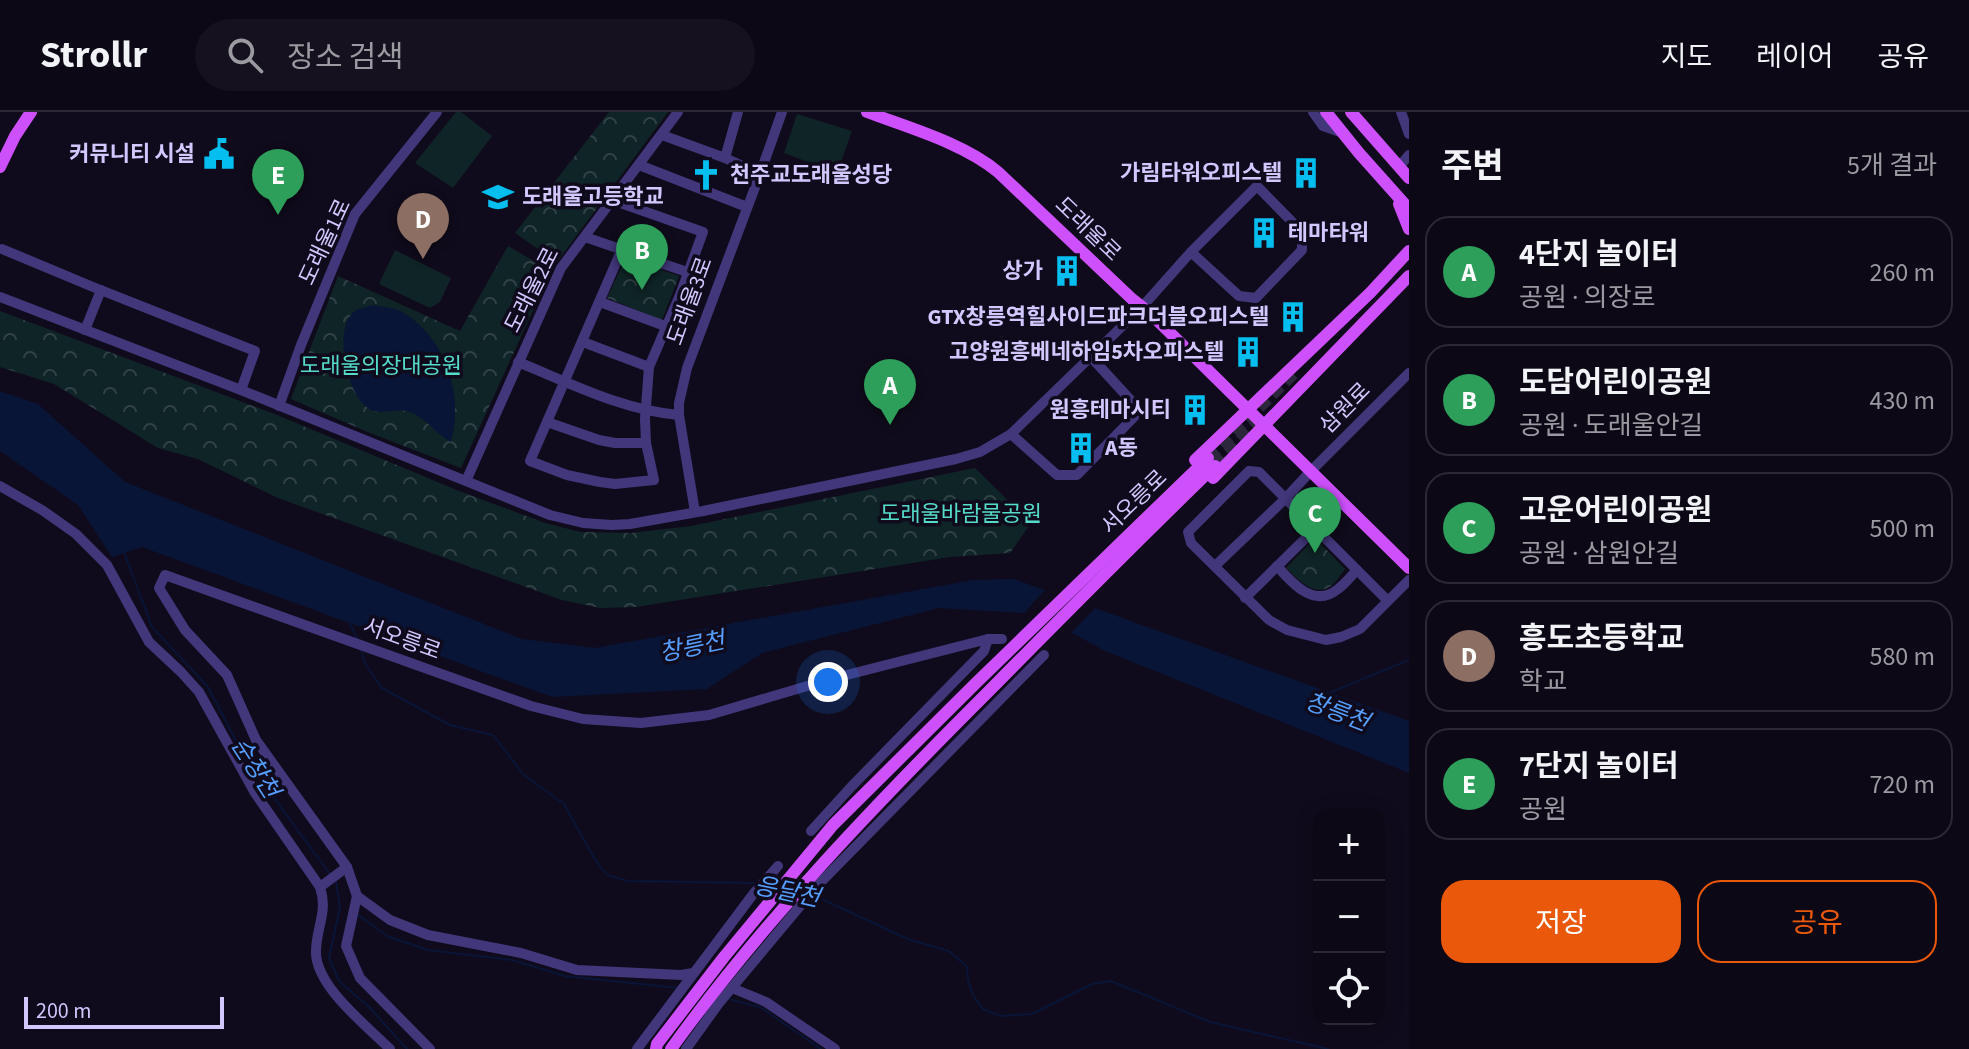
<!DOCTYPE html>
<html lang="ko">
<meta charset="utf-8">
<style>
:root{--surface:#0c0815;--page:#15111e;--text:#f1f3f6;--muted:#9a9aa0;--line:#2c2934;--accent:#ea580c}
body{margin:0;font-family:"Source Sans 3","Noto Sans KR",sans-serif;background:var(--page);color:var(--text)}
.controls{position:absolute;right:24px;bottom:24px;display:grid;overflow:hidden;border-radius:16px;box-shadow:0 4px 20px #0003}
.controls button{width:72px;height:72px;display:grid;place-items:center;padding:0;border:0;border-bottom:2px solid var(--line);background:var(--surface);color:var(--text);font:40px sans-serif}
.scale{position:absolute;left:24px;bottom:20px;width:200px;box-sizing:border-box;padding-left:8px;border:4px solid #d3c7fe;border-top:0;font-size:22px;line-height:28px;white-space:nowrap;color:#d3c7fe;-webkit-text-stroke:6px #100b1c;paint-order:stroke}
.you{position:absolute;left:828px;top:570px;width:28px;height:28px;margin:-20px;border:6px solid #fff;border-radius:50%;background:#1a73e8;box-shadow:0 0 0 12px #1a73e833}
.badge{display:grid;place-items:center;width:52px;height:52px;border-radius:50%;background:var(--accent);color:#fff;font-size:26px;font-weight:700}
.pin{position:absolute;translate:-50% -66px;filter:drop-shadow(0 2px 4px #0008)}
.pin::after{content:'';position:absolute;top:42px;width:28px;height:24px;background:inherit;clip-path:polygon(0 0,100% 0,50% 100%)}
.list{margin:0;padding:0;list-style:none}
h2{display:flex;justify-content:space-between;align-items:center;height:104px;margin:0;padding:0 32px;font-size:34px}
h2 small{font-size:26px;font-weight:400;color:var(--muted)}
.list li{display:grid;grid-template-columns:52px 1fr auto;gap:24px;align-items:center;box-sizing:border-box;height:112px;margin:0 16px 16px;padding:0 16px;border:2px solid var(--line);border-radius:24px}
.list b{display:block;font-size:30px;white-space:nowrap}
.list p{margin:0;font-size:26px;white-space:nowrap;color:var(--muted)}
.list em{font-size:26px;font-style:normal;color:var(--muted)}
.actions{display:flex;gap:16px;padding:24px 32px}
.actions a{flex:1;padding:18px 0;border:2px solid var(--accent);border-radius:24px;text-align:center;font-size:28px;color:var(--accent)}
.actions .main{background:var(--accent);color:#fff}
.icon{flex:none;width:44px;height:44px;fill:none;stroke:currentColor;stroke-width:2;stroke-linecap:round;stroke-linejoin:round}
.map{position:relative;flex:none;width:1409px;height:937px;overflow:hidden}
header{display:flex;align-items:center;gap:48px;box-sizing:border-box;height:112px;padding:0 40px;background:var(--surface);border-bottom:2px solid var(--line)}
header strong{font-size:38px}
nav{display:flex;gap:44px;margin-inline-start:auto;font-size:28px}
.search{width:560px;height:72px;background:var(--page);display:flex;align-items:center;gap:20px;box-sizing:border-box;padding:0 28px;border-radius:44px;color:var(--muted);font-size:30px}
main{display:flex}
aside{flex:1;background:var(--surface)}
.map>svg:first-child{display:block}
</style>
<header>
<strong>Strollr</strong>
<div class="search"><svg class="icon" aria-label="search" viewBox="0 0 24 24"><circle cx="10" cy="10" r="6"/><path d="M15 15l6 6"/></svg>장소 검색</div>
<nav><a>지도</a><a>레이어</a><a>공유</a></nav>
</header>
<main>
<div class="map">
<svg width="1409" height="937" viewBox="0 0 1409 937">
<defs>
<pattern id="forest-crowns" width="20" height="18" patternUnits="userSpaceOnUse" patternTransform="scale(2)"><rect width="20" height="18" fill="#0f2426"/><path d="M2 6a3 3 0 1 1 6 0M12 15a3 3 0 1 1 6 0" fill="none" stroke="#314247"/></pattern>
</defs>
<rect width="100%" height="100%" fill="#100b1c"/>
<g fill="url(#forest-crowns)">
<polygon points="609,0 668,0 557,150 515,121"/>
<polygon points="508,134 551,159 461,356 370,321 291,287 338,164 460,219"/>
<polygon points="626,145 679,164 662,208 607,186"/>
<polygon points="0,199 277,303 459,379 545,411 581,420 631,421 691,414 975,356 1031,411 1010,441 950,445 636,495 600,496 562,488 278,386 198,347 158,336 54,272 0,255"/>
<path d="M 1315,426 L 1345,457 C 1341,462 1337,469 1332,473 C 1315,487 1298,467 1286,456 Z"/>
</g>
<g fill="#0f2426">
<polygon points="456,0 461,0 492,24 453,76 415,51"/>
<polygon points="797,2 852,19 837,61 784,41"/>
<polygon points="395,138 451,166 440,190 430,196 379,172"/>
</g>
<g fill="#091537">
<path d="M 373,193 C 381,195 391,195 398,198 C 444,221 465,282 451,330 C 434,321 424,302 405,299 C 392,297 379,304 368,296 C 347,282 332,216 355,199 C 360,196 368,195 373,193 Z"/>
<polygon points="0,279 38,292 125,370 522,527 595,536 973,468 1014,467 1409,609 1409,661 1105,539 1074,522 1024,501 939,496 762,541 707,577 552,585 142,435 112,445 78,393 0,339"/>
</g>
<polygon fill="#100b1c" points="1048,475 1098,493 1068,524 1020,505"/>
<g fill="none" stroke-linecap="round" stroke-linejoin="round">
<g stroke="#091537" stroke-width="2">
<polyline points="124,440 152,515 208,575 246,648 330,762"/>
<polyline points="350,512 358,528"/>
<polyline points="361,538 366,553 382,576 450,613 493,623 524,663 564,692 594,746 607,763 628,769 756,771"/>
<polyline points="1329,581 1409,548"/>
<polyline points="336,770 340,795 329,846 339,869 368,894 407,937"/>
<polyline points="813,783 910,828 949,839 967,855 968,869 973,883 983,897 1000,904 1032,902 1092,872 1111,869 1210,910 1328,937"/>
<polyline points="358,803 389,825 428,838 512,848 565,864 679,876"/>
<polyline points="728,887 760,895 821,937"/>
</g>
<g stroke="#2d273e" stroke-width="12" stroke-dasharray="12 6" stroke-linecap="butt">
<polyline points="1208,346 1294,261"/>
<polyline points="1215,354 1258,311"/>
</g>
<g stroke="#41377a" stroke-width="10">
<polyline points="1313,0 1323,14 1343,21"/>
<polyline points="1401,0 1409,22"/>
<polyline points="662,23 725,46 760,62"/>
<polyline points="725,46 738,0"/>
<polyline points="639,53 747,95"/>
<polyline points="1399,55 1409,43"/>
<polyline points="612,88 703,120 680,183 649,255 645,307 646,331 654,368 615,372 600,370 567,363 530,349 622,137"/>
<polyline points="585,125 687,160"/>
<polyline points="2,137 93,175 255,239 241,278"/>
<polyline points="0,185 241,278 550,403 583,411 612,413 630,412 703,399 956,347 980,340 1011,322 1142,195 1191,140 1257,74 1302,120 1302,138 1256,186 1239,184 1191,140"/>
<polyline points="600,190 665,214"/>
<polyline points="85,218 101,178"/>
<polyline points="583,230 649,255"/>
<path d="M 518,250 C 570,271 622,298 679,303"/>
<polyline points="279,294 301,233 355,102 437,0"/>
<polyline points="547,310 599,328 615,331 646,331"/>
<polyline points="1011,322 1057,363 1077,363 1134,305 1135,293 1091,245"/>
<polyline points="466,369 561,156 678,0"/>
<path d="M 0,374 L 42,398 L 76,422 L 107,453 L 149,530 L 181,560 L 199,580 L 255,681 L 320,775 C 328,800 317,813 316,838 C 314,873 366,913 390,937"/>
<polyline points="695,400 679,303 679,291 687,256 760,62 782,0"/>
<polyline points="1215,454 1286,386 1310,360 1409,261"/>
<path d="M 1277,454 C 1292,471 1314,497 1338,477 C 1345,472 1351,464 1357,458"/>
<polyline points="1245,486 1316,416"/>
<polyline points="1388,489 1259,360 1249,359 1188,420 1191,431 1269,508 1287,518 1326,528 1341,525 1360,517 1409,468"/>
<polyline points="811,719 851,675 984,539 988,527"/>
<polyline points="320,775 347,755"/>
<polyline points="357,784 390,808 428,823 521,841 577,858 681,863 693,861"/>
<polyline points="732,876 766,890 835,937"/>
<polyline points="430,937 360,866 346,834 357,784 347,755 256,628 227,563 185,518 159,476 165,463 531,594 583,607 641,611 709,603 831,567 988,527 1002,527"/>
<polyline points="637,937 754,781 778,754"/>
<polyline points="686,937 719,891 816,775 1044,543"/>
</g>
<g stroke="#ce50fd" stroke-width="12">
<path d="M 867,0 C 909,16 963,31 998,60 L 1132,187 L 1152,203 L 1409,456"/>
<polyline points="1326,0 1359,41 1409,97"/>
<polyline points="1351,0 1409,66"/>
<polyline points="0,55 15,24 31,0"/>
<polyline points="1399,92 1409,117"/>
<polyline points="1195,348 1370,181 1409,139"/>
<polyline points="1213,366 1409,164"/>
<polyline points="656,937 657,932 724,845 833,713 977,570 1208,346"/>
<path d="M 671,937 C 764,808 875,693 988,580 C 1063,504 1138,428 1215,354"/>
</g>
</g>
<defs>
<symbol id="civic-bare" viewBox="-9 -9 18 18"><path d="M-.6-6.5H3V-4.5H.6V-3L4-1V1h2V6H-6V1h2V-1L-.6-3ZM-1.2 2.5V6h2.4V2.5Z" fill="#03beee" stroke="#100b1c" stroke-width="2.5" paint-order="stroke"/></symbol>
<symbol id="building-bare" viewBox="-9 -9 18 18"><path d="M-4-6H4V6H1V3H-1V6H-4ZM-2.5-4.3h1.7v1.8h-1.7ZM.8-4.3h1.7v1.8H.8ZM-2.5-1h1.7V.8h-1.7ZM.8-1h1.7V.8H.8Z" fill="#03beee" stroke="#100b1c" stroke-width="2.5" paint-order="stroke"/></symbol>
<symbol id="church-bare" viewBox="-9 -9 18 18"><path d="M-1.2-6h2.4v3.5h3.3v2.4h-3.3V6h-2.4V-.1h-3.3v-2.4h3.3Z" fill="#03beee" stroke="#100b1c" stroke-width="2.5" paint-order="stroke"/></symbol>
<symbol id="school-bare" viewBox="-9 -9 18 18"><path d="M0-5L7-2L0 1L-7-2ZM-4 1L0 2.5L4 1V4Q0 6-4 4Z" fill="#03beee" stroke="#100b1c" stroke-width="2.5" paint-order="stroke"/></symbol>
</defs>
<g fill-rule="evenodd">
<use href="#civic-bare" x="197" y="20" width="44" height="44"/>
<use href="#building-bare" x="1284" y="39" width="44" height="44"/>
<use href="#church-bare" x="684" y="41" width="44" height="44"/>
<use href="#school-bare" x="476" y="63" width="44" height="44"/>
<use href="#building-bare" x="1242" y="99" width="44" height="44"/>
<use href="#building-bare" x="1045" y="137" width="44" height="44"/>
<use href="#building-bare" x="1271" y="183" width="44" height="44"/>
<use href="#building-bare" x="1226" y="218" width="44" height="44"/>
<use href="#building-bare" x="1173" y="276" width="44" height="44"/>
<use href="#building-bare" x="1059" y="314" width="44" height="44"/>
</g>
<g text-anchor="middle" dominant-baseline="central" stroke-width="7" stroke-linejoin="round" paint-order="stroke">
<g font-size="22" font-weight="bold" fill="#d3c7fe" stroke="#100b1c" text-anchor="end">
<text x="195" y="42">커뮤니티 시설</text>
<text x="1282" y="61">가림타워오피스텔</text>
<text x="730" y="63" text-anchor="start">천주교도래울성당</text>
<text x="522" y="85" text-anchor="start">도래울고등학교</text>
<text x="1288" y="121" text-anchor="start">테마타워</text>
<text x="1043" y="159">상가</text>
<text x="1269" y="205">GTX창릉역힐사이드파크더블오피스텔</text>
<text x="1224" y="240">고양원흥베네하임5차오피스텔</text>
<text x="1171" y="298">원흥테마시티</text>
<text x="1105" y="336" text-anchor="start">A동</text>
</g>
<g font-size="22" fill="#d3c7fe" stroke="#100b1c">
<text transform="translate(1088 117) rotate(44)">도래울로</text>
<text transform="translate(325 130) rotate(-65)">도래울1로</text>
<text transform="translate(532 178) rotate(-63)">도래울2로</text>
<text transform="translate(690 189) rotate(-70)">도래울3로</text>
<text transform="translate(1345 296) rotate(-45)">삼원로</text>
<text transform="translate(1134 390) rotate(-44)">서오릉로</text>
<text transform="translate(402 527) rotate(20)">서오릉로</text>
</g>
<g font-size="22" fill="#55dcc9" stroke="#100b1c">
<text x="381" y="254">도래울의장대공원</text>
<text x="961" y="402">도래울바람물공원</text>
</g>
<g font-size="24" font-style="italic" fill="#569efd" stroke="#100b1c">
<text transform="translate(692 535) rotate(-12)">창릉천</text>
<text transform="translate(1337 600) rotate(21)">창릉천</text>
<text transform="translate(255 656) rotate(57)">순창천</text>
<text transform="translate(787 780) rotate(12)">응달천</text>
</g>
</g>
</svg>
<div class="controls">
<button>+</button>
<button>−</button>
<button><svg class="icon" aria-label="locate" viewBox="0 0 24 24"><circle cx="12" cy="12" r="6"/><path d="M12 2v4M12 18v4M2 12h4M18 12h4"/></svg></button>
</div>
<div class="scale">200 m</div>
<div class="you"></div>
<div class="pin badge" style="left:890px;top:313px;background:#2e9e5b">A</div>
<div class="pin badge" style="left:642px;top:178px;background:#2e9e5b">B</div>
<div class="pin badge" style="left:1315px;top:441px;background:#2e9e5b">C</div>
<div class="pin badge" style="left:423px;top:147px;background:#8d6e63">D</div>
<div class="pin badge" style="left:278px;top:103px;background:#2e9e5b">E</div>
</div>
<aside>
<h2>주변<small>5개 결과</small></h2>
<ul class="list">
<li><span class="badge" style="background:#2e9e5b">A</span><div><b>4단지 놀이터</b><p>공원 · 의장로</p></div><em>260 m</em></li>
<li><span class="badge" style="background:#2e9e5b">B</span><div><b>도담어린이공원</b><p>공원 · 도래울안길</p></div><em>430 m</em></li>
<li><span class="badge" style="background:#2e9e5b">C</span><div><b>고운어린이공원</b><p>공원 · 삼원안길</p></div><em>500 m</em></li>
<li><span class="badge" style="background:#8d6e63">D</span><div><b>흥도초등학교</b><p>학교</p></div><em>580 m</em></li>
<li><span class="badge" style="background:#2e9e5b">E</span><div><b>7단지 놀이터</b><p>공원</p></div><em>720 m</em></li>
</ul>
<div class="actions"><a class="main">저장</a><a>공유</a></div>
</aside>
</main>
